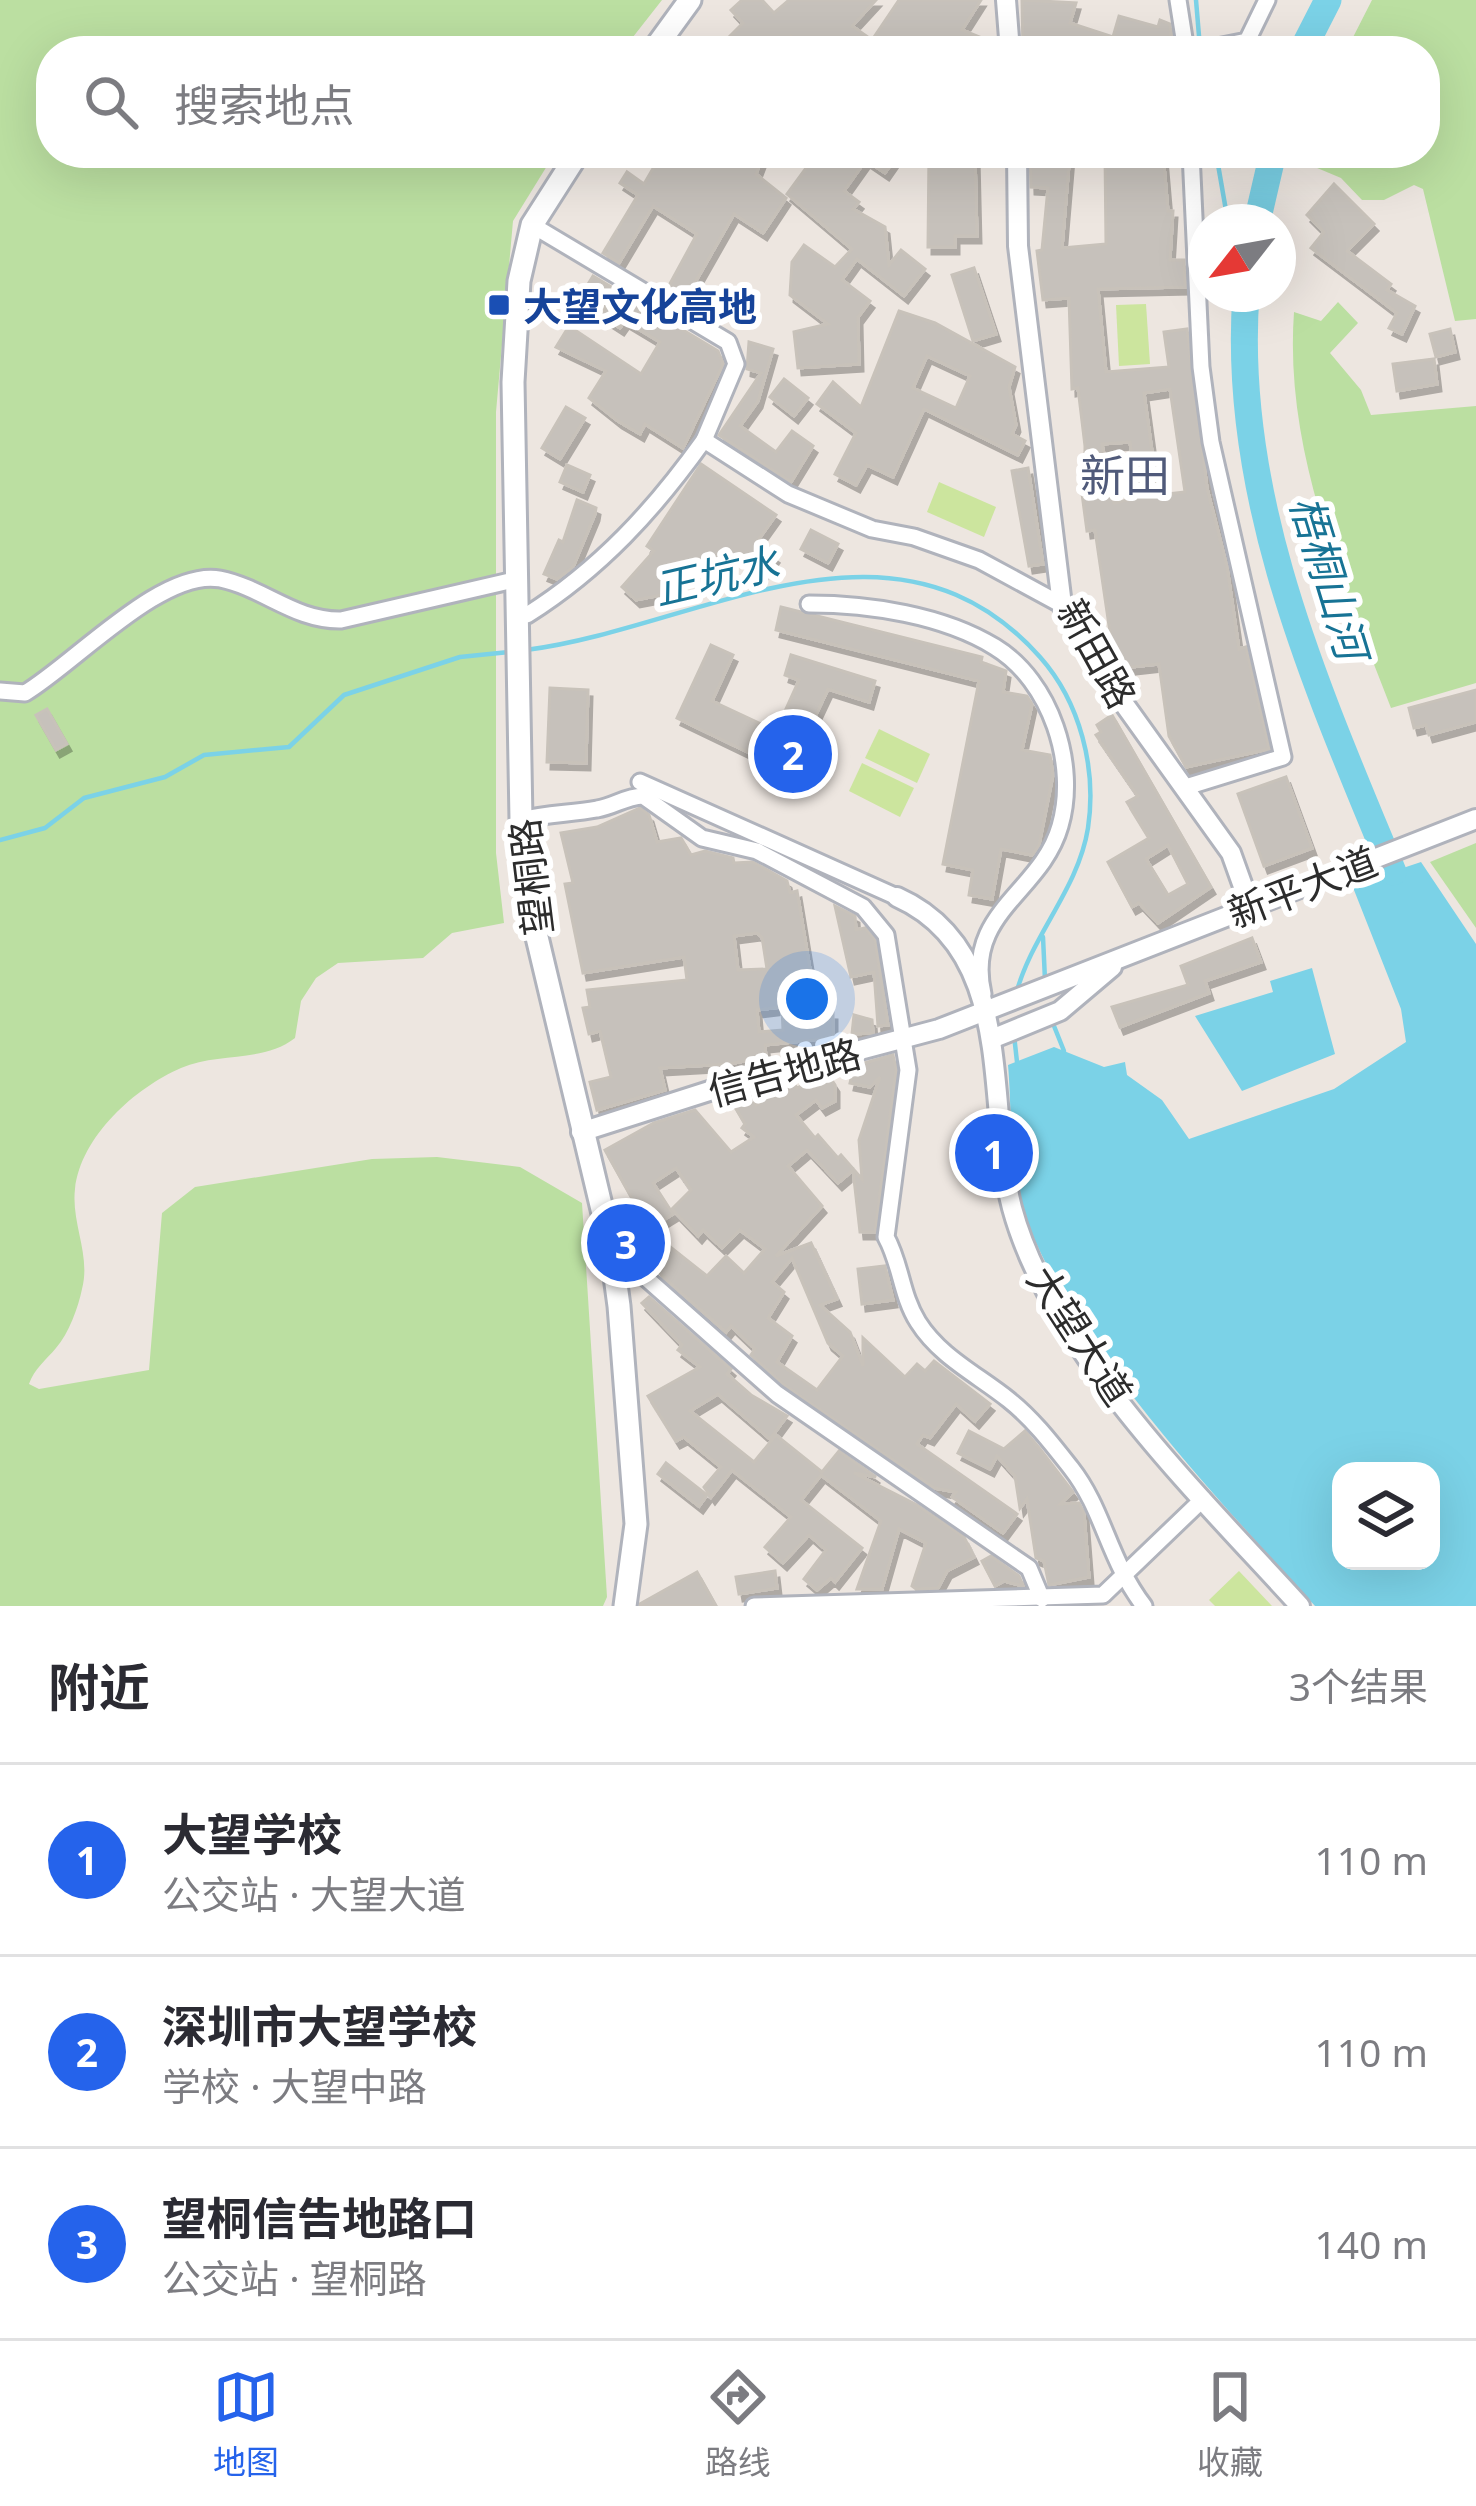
<!DOCTYPE html>
<html lang="zh">
<meta charset="utf-8">
<style>
:root{--surface:#fff;--page:#f2f2f3;--text:#2b2b33;--muted:#7c7c81;--line:#e1e1e2;--accent:#2563eb}
body{margin:0;font-family:"Noto Sans","Noto Sans SC",sans-serif;background:var(--page);color:var(--text)}
.controls{position:absolute;right:36px;bottom:36px;display:grid;overflow:hidden;border-radius:24px;box-shadow:0 12px 48px #0002}
.controls button{width:108px;height:108px;display:grid;place-items:center;padding:0;border:0;border-bottom:3px solid var(--line);background:var(--surface);color:var(--text);font:60px sans-serif}
.compass{position:absolute;left:1188px;top:204px;width:108px;height:108px;border-radius:50%;background:var(--surface);box-shadow:0 12px 48px #0002;rotate:239deg}
.you{position:absolute;left:807px;top:999px;width:42px;height:42px;margin:-30px;border:9px solid #fff;border-radius:50%;background:#1a73e8;box-shadow:0 0 0 18px #1a73e833}
.badge{display:grid;place-items:center;width:78px;height:78px;border-radius:50%;background:var(--accent);color:#fff;font-size:39px;font-weight:700}
.pin{position:absolute;translate:-50% -50%;border:6px solid #fff;box-shadow:0 3px 12px #0006}
.list{margin:0;padding:0;list-style:none}
h2{display:flex;justify-content:space-between;align-items:center;height:156px;margin:0;padding:0 48px;font-size:51px}
h2 small{font-size:39px;font-weight:400;color:var(--muted)}
.list li{display:grid;grid-template-columns:78px 1fr auto;gap:36px;align-items:center;box-sizing:border-box;height:192px;padding:0 48px;border-top:3px solid var(--line)}
.list b{display:block;font-size:45px;white-space:nowrap}
.list p{margin:0;font-size:39px;white-space:nowrap;color:var(--muted)}
.list em{font-size:39px;font-style:normal;color:var(--muted)}
.icon{flex:none;width:66px;height:66px;fill:none;stroke:currentColor;stroke-width:2;stroke-linecap:round;stroke-linejoin:round}
.map{position:relative;flex:none;width:1476px;height:1606px;overflow:hidden}
.search{position:absolute;background:var(--surface);box-shadow:0 12px 48px #0002;left:36px;right:36px;top:36px;height:132px;display:flex;align-items:center;gap:30px;box-sizing:border-box;padding:0 42px;border-radius:48px;color:var(--muted);font-size:45px}
.sheet{height:732px;background:var(--surface)}
nav{display:flex;justify-content:space-around;align-items:center;box-sizing:border-box;height:168px;border-top:3px solid var(--line);background:var(--surface);font-size:33px;color:var(--muted)}
nav a{display:grid;justify-items:center;gap:6px}
nav .on{color:var(--accent)}
.map>svg:first-child{display:block}
</style>
<div class="map">
<svg width="1476" height="1606" viewBox="0 0 1476 1606">
<defs>
<filter id="shadow"><feDropShadow dx="4" dy="7" stdDeviation="0" flood-color="#0004"/></filter>
</defs>
<rect width="100%" height="100%" fill="#ede6e0"/>
<g fill="#bbdfa1">
<path d="M 0,0 L 662,0 L 622,51 L 51,51 L 51,153 L 555,153 L 513,221 L 496,412 L 496,853 L 504,923 L 452,933 L 423,958 L 338,963 L 316,978 L 301,1001 L 295,1038 C 263,1063 217,1052 181,1068 C 135,1088 81,1136 75,1189 C 71,1223 91,1255 82,1289 C 78,1308 69,1333 56,1348 C 46,1360 34,1369 29,1384 L 39,1389 L 149,1370 L 162,1213 L 195,1187 L 372,1159 L 437,1157 L 520,1167 L 582,1203 L 607,1597 L 603,1606 L 0,1606 Z"/>
<polygon points="1372,0 1476,0 1476,319 1455,321 1423,189 1414,185 1384,200 1362,200 1341,178 1310,165 1311,153 1425,153 1425,51 1346,51"/>
<path d="M 1338,302 L 1358,323 L 1330,353 L 1361,390 L 1371,415 L 1476,406 L 1476,683 L 1391,708 C 1342,580 1284,452 1294,312 L 1321,321 Z"/>
<polygon points="1476,843 1476,928 1430,862"/>
</g>
<g fill="#cce59e">
<polygon points="1146,304 1150,364 1119,366 1116,305"/>
<polygon points="939,482 996,507 984,537 927,512"/>
<polygon points="879,729 930,754 917,783 865,758"/>
<polygon points="862,763 914,788 900,817 849,791"/>
<polygon points="1239,1571 1272,1606 1215,1606 1209,1600"/>
</g>
<g fill="#7bd2e7" fill-rule="evenodd">
<path d="M 1421,862 L 1476,944 L 1476,1606 L 1315,1606 C 1218,1499 1071,1346 1023,1211 C 1009,1168 1012,1110 1008,1065 L 1054,1047 L 1104,1067 L 1125,1062 L 1127,1075 L 1162,1100 L 1189,1139 L 1334,1089 L 1406,1042 L 1401,1009 L 1352,885 ZM 1341,1471 L 1431,1471 L 1431,1561 L 1341,1561 Z"/>
<polygon points="1312,968 1335,1054 1242,1091 1195,1016 1273,992 1270,981"/>
</g>
<g fill="none" stroke-linecap="round" stroke-linejoin="round">
<g stroke="#7bd2e7" stroke-width="4.5">
<polyline points="1196,0 1200,48"/>
<polyline points="1216,153 1228,222"/>
<polyline points="1238,294 1243,337"/>
<path d="M 526,650 C 699,628 894,493 1040,657 C 1080,702 1097,768 1088,828 C 1078,890 1032,934 1016,994"/>
<polyline points="0,840 45,828 84,798 165,777 204,755 289,747 344,695 460,657 509,652"/>
<polyline points="1043,937 1045,980"/>
<polyline points="1052,1021 1064,1051"/>
<polyline points="1014,1035 1017,1062"/>
</g>
<g stroke="#7bd2e7" stroke-width="27">
<polyline points="1302,51 1328,0"/>
<polyline points="1257,222 1273,153"/>
<path d="M 1246,294 C 1231,497 1317,688 1393,872"/>
</g>
</g>
<g fill="#c6c1bb" stroke="#c8c2ba" stroke-width="3" fill-rule="evenodd" filter="url(#shadow)">
<polygon points="742,0 762,0 774,13 789,0 876,0 852,26 872,40 899,0 981,0 962,30 992,42 988,51 805,51 791,36 774,51 715,51 743,23 731,10"/>
<polygon points="1022,0 1076,3 1070,23 1113,37 1119,16 1158,27 1160,20 1170,24 1171,35 1166,51 1138,44 1136,51 1023,51"/>
<polygon points="662,153 764,153 756,174 786,198 763,233 734,214 684,302 666,291 697,234 653,206 619,263 603,253 638,195 620,183 627,172 644,184"/>
<polygon points="817,153 896,157 885,173 866,160 844,191 859,202 853,209 885,227 889,265 901,250 925,269 904,296 857,259 842,280 870,301 858,317 859,364 798,368 794,332 828,324 790,295 792,262 804,245 835,267 852,249 787,194"/>
<polygon points="929,153 975,153 977,236 955,236 955,247 928,247"/>
<path d="M 1030,153 L 1070,153 L 1062,248 L 1106,244 L 1105,153 L 1163,153 L 1168,211 L 1173,211 L 1170,260 L 1184,260 L 1185,287 L 1098,289 L 1106,372 L 1169,367 L 1164,332 L 1187,329 L 1207,488 L 1227,567 L 1239,649 L 1246,647 L 1269,749 L 1186,767 L 1169,736 L 1159,664 L 1115,669 L 1108,657 L 1112,646 L 1095,530 L 1087,531 L 1080,479 L 1085,478 L 1085,446 L 1078,388 L 1072,389 L 1069,298 L 1043,300 L 1037,251 L 1042,250 L 1048,188 L 1031,187 ZM 1170,389 L 1185,492 L 1158,495 L 1144,393 ZM 1130,442 L 1137,498 L 1114,503 L 1102,444 Z"/>
<polygon points="1334,184 1374,224 1347,251 1391,284 1387,290 1415,306 1402,334 1389,328 1397,313 1311,248 1324,232 1307,215"/>
<polygon points="974,268 996,334 973,341 952,275"/>
<polygon points="593,276 718,351 723,364 683,448 645,424 640,434 618,421 589,398 606,371 556,347 569,326 641,374 660,342 625,321 620,328 600,315 605,308 582,294"/>
<path d="M 899,311 L 935,323 L 1015,367 L 1009,387 L 1016,425 L 1012,434 L 1025,441 L 1018,455 L 924,409 L 893,477 L 867,465 L 856,485 L 835,474 L 856,433 L 817,404 L 833,382 L 861,407 ZM 927,356 L 970,376 L 956,408 L 913,388 Z"/>
<polygon points="1450,329 1455,352 1436,357 1430,334"/>
<polygon points="749,342 773,349 758,401 740,426 776,452 792,431 813,446 791,482 719,435 761,373 747,369"/>
<polygon points="1434,359 1437,384 1397,391 1393,364"/>
<polygon points="784,379 808,398 794,416 770,397"/>
<polygon points="566,407 585,418 560,459 542,448"/>
<polygon points="701,464 776,515 756,543 775,556 762,574 723,550 707,576 684,562 662,595 636,600 622,587 654,551 647,546"/>
<polygon points="567,465 590,475 583,492 560,482"/>
<polygon points="1028,468 1043,564 1029,566 1012,471"/>
<polygon points="577,500 596,508 595,514 573,567 557,579 544,574 559,540 563,542"/>
<polygon points="811,530 838,544 828,563 801,549"/>
<polygon points="781,607 982,657 981,662 1006,671 1003,692 1027,696 1032,704 1022,750 1050,755 1053,775 1039,845 1032,855 1001,849 992,899 969,895 973,870 943,864 979,681 776,630"/>
<polygon points="711,645 733,655 712,701 776,731 799,680 785,675 791,655 875,681 869,702 828,689 789,772 677,718"/>
<polygon points="550,688 588,690 586,763 547,762"/>
<polygon points="1476,690 1476,722 1429,735 1426,725 1414,728 1409,708"/>
<polygon points="47,709 67,744 56,750 36,715"/>
<path d="M 1112,715 L 1211,887 L 1158,923 L 1139,903 L 1132,907 L 1108,862 L 1149,838 L 1127,802 L 1138,796 L 1096,735 L 1101,732 L 1097,725 ZM 1168,845 L 1188,884 L 1168,895 L 1146,859 Z"/>
<polygon points="1286,777 1312,848 1264,866 1238,794"/>
<path d="M 640,808 L 649,815 L 657,842 L 681,838 L 691,855 L 705,851 L 733,858 L 734,863 L 753,862 L 787,881 L 790,893 L 797,891 L 810,969 L 797,971 L 801,1012 L 833,1013 L 833,1038 L 765,1045 L 766,1057 L 729,1064 L 660,1068 L 665,1090 L 597,1110 L 590,1082 L 611,1077 L 600,1031 L 589,1034 L 583,1008 L 590,1007 L 587,990 L 687,980 L 684,957 L 583,973 L 565,884 L 573,883 L 561,833 L 597,827 ZM 757,933 L 762,937 L 767,969 L 738,970 L 734,936 ZM 782,1007 L 783,1030 L 759,1032 L 757,1010 Z"/>
<polygon points="835,906 855,916 856,930 865,928 875,940 888,1025 878,1026 874,972 851,977"/>
<polygon points="1252,938 1261,962 1205,981 1209,993 1120,1027 1112,1007 1188,985 1181,966"/>
<polygon points="854,1015 872,1020 873,1033 852,1034"/>
<path d="M 893,1055 L 896,1070 L 875,1232 L 860,1232 L 853,1170 L 838,1183 L 807,1150 L 788,1166 L 822,1206 L 776,1256 L 811,1243 L 837,1299 L 820,1305 L 850,1332 L 863,1366 L 863,1338 L 905,1377 L 917,1364 L 925,1371 L 934,1361 L 990,1404 L 975,1421 L 956,1404 L 930,1438 L 923,1435 L 917,1444 L 1017,1514 L 1003,1533 L 952,1497 L 956,1492 L 934,1488 L 784,1385 L 751,1355 L 755,1349 L 731,1326 L 726,1332 L 662,1276 L 647,1250 L 659,1238 L 707,1276 L 726,1256 L 744,1273 L 765,1249 L 740,1230 L 722,1248 L 703,1230 L 698,1236 L 672,1209 L 691,1190 L 676,1168 L 653,1183 L 673,1214 L 649,1229 L 605,1150 L 654,1123 L 695,1110 L 731,1152 L 754,1137 L 742,1128 L 745,1124 L 731,1100 L 749,1093 L 756,1105 L 785,1084 L 793,1082 L 797,1088 L 827,1073 L 835,1085 L 835,1101 L 822,1108 L 816,1100 L 796,1115 L 815,1138 L 818,1135 L 838,1158 L 841,1155 L 862,1179 L 859,1140 L 880,1077 L 870,1087 L 850,1083 L 854,1066 ZM 792,1258 L 828,1343 L 843,1356 L 817,1390 L 777,1362 L 792,1336 L 768,1318 L 784,1292 L 772,1282 Z"/>
<polygon points="885,1266 893,1300 862,1304 858,1269"/>
<polygon points="649,1297 731,1369 727,1374 751,1395 787,1416 770,1439 718,1394 690,1411 754,1462 776,1435 822,1472 839,1451 876,1477 854,1473 917,1505 964,1537 974,1557 947,1571 938,1588 916,1589 912,1586 926,1543 899,1529 882,1589 857,1589 881,1521 821,1475 801,1500 862,1548 835,1582 831,1578 817,1590 804,1579 826,1550 809,1535 783,1563 765,1547 791,1517 732,1470 711,1497 704,1487 721,1467 684,1437 676,1441 648,1396 700,1367 678,1350 682,1345 642,1303"/>
<polygon points="969,1431 1004,1449 1025,1431 1040,1449 1073,1492 1060,1504 1079,1503 1084,1513 1089,1577 1049,1585 1044,1561 1036,1558 1027,1499 1020,1508 1015,1476 997,1456 990,1469 958,1453"/>
<polygon points="666,1463 707,1495 699,1506 658,1474"/>
<polygon points="991,1556 1019,1576 1023,1586 1004,1581 995,1586 982,1561"/>
<polygon points="775,1571 777,1588 739,1594 736,1577"/>
<polygon points="697,1572 716,1606 640,1606 640,1604"/>
</g>
<g fill="none" stroke-linecap="round" stroke-linejoin="round">
<defs>
<g id="minor">
<polyline points="1178,0 1186,51"/>
<polyline points="1197,51 1247,41 1267,0"/>
<polyline points="532,225 728,342 736,364 704,440"/>
<path d="M 809,604 C 869,604 943,615 995,647 C 1051,681 1078,765 1060,826 C 1041,893 964,912 983,994"/>
<path d="M 516,615 L 527,615 C 600,569 654,510 704,440 L 788,494 L 872,529 L 914,537 L 979,560 L 1062,605"/>
<path d="M 0,691 L 25,693 C 74,664 162,568 220,579 C 264,588 295,621 341,620 L 514,580"/>
<polyline points="640,782 897,897"/>
<polyline points="1186,787 1283,757 1211,442 1201,367 1191,153"/>
<path d="M 521,820 C 547,813 571,814 597,809 C 615,806 624,797 643,796 L 702,838 L 757,851 L 863,907 L 886,935 L 908,1070 L 886,1237 C 901,1264 901,1295 918,1322 C 940,1357 978,1375 1009,1400 C 1033,1419 1052,1444 1071,1468 C 1104,1510 1108,1559 1144,1606"/>
<polyline points="611,1247 777,1394 1029,1568 1042,1599"/>
<polyline points="754,1606 1103,1595 1203,1499"/>
</g>
<g id="tertiary">
<polyline points="1006,0 1010,51"/>
<polyline points="1017,153 1018,246 1062,605 1104,676 1231,853 1250,906"/>
<path d="M 897,897 C 1018,951 985,1105 1012,1208 C 1051,1352 1201,1497 1300,1606"/>
<polyline points="994,1038 1060,1011 1112,967"/>
<polyline points="581,1132 728,1085 939,1029 1476,819"/>
</g>
<g id="secondary">
<polyline points="653,51 690,0"/>
<polyline points="578,153 532,225 519,281 513,382 521,820 531,912 611,1247 619,1306 636,1524 625,1606"/>
</g>
</defs>
<use href="#minor" stroke="#b0b3bc" stroke-width="21"/>
<use href="#tertiary" stroke="#b0b3bc" stroke-width="24"/>
<use href="#secondary" stroke="#b0b3bc" stroke-width="27"/>
<use href="#minor" stroke="#fff" stroke-width="15"/>
<use href="#tertiary" stroke="#fff" stroke-width="18"/>
<use href="#secondary" stroke="#fff" stroke-width="21"/>
</g>
<rect fill="#1a4fb4" stroke="#fff" stroke-width="4.5" x="487" y="293" width="24" height="24" rx="6"/>
<g text-anchor="middle" dominant-baseline="central" stroke-width="12" stroke-linejoin="round" paint-order="stroke">
<g font-size="39" font-weight="bold" fill="#164399" stroke="#fff" text-anchor="start">
<text x="523" y="305">大望文化高地</text>
</g>
<g font-size="39" fill="#2c2c2c" stroke="#fff">
<text transform="translate(1098 653) rotate(61)">新田路</text>
<text transform="translate(530 877) rotate(-97)">望桐路</text>
<text transform="translate(1302 886) rotate(-21)">新平大道</text>
<text transform="translate(784 1071) rotate(-15)">信告地路</text>
<text transform="translate(1081 1335) rotate(57)">大望大道</text>
</g>
<g font-size="42" font-style="italic" fill="#177395" stroke="#fff">
<text transform="translate(716 575) rotate(-13)">正坑水</text>
<text transform="translate(1330 577) rotate(73)">梧桐山河</text>
</g>
<g font-size="45" fill="#505a7a" stroke="#fff">
<text x="1125" y="474">新田</text>
</g>
</g>
</svg>
<div class="controls">
<button><svg class="icon" aria-label="layers" viewBox="0 0 24 24"><path d="M12 4l9 5-9 5-9-5zM3 14l9 5 9-5"/></svg></button>
</div>
<svg class="compass" viewBox="-18 -18 36 36"><path d="M0-13l5 13h-10z" fill="#e53935"/><path d="M0 13l5-13h-10z" fill="#7c7c81"/></svg>
<div class="you"></div>
<div class="pin badge" style="left:994px;top:1153px">1</div>
<div class="pin badge" style="left:793px;top:754px">2</div>
<div class="pin badge" style="left:626px;top:1243px">3</div>
<div class="search"><svg class="icon" aria-label="search" viewBox="0 0 24 24"><circle cx="10" cy="10" r="6"/><path d="M15 15l6 6"/></svg>搜索地点</div>
</div>
<section class="sheet">
<h2>附近<small>3个结果</small></h2>
<ul class="list">
<li><span class="badge">1</span><div><b>大望学校</b><p>公交站 · 大望大道</p></div><em>110 m</em></li>
<li><span class="badge">2</span><div><b>深圳市大望学校</b><p>学校 · 大望中路</p></div><em>110 m</em></li>
<li><span class="badge">3</span><div><b>望桐信告地路口</b><p>公交站 · 望桐路</p></div><em>140 m</em></li>
</ul>
</section>
<nav>
<a class="on"><svg class="icon" aria-label="map" viewBox="0 0 24 24"><path d="M3 6l6-2 6 2 6-2v14l-6 2-6-2-6 2zM9 4v14M15 6v14"/></svg>地图</a>
<a><svg class="icon" aria-label="directions" viewBox="0 0 24 24"><path d="M12 3l9 9-9 9-9-9zM9 14v-3h6M13 9l2 2-2 2"/></svg>路线</a>
<a><svg class="icon" aria-label="saved" viewBox="0 0 24 24"><path d="M7 4h10v16l-5-4-5 4z"/></svg>收藏</a>
</nav>
